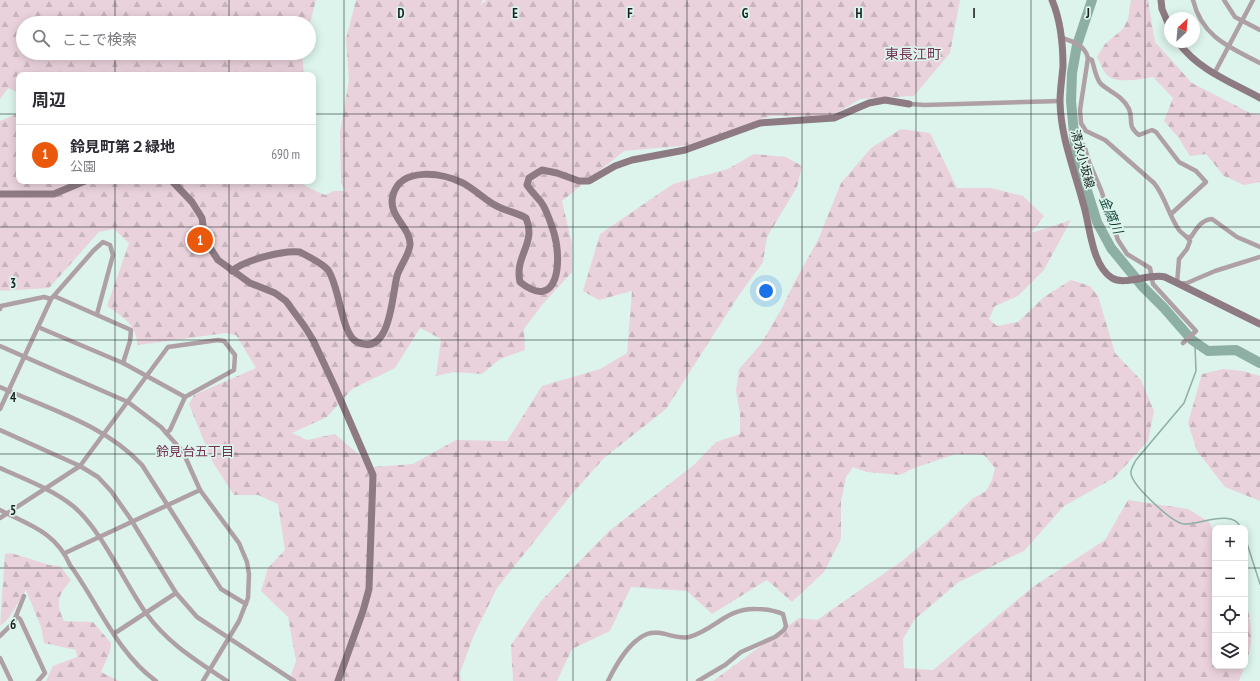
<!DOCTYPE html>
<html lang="ja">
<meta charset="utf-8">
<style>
:root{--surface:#fff;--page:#f2f2f3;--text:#2b2b33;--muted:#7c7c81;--line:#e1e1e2;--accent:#ea580c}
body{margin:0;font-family:"PT Sans Narrow","Noto Sans JP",sans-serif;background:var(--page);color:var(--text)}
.controls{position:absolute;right:12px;bottom:12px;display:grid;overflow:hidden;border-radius:8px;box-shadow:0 2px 10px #0003}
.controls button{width:36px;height:36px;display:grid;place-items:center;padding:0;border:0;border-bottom:1px solid var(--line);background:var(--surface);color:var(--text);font:20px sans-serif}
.compass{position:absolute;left:1164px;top:12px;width:36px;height:36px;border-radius:50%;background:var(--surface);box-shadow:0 2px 10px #0003;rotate:26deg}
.you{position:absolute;left:766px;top:291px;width:14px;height:14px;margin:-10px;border:3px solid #fff;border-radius:50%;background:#1a73e8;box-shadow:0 0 0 6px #1a73e833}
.badge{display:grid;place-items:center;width:26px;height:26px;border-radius:50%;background:var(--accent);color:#fff;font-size:13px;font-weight:700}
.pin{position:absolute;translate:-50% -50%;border:2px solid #fff;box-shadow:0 1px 4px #0006}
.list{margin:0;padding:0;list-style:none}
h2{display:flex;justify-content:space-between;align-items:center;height:52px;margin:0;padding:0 16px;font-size:17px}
h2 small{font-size:13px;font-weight:400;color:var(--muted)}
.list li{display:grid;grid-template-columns:26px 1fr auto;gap:12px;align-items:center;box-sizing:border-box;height:60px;padding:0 16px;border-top:1px solid var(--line)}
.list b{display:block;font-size:15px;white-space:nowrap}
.list p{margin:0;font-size:13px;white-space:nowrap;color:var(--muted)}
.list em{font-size:13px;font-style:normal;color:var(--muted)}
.icon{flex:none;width:22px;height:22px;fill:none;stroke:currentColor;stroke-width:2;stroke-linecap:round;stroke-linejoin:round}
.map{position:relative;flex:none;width:1260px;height:681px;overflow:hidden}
.search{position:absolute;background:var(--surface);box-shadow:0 2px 10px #0003;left:16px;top:16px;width:300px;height:44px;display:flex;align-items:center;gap:10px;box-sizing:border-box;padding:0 14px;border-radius:22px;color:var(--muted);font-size:15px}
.panel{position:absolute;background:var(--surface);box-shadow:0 2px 10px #0003;left:16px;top:72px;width:300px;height:112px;border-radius:8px}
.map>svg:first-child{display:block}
</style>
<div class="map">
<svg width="1260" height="681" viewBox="0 0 1260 681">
<defs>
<pattern id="forest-firs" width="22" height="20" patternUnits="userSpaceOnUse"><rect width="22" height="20" fill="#ead2dc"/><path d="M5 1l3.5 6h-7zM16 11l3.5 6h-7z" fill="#c8b4bc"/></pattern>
</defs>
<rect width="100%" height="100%" fill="#dcf4ec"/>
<g fill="url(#forest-firs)">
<polygon points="0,0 316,0 309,27 309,23 23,23 23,53 302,53 304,75 19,75 19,93 8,88 0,99"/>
<path d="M 356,0 L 483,0 L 480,5 L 487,0 L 960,0 L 950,53 L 914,96 L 860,99 L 832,116 L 771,116 L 691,145 L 624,151 L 562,201 L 572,244 L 572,272 L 542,305 L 524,329 L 525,350 L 500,359 L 482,374 L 454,372 L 436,376 L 441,339 L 420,328 L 395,368 L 352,389 L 327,417 L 292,433 L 307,440 L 335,434 L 373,467 L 413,464 L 456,440 L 507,441 L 542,386 L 600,369 L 627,353 L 632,291 L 599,300 L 583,291 L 600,234 L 673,184 L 728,169 L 754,154 L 786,157 L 802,166 L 797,187 L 767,237 L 763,262 L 739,295 L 666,409 L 604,458 L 572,494 L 497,588 L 474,635 L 460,673 L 461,681 L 289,681 L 296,661 L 288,617 L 261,591 L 268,568 L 285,550 L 278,504 L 258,495 L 234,495 L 212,461 L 189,404 L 194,395 L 256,368 L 236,335 L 226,333 L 138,345 C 135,323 124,318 107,306 L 129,243 L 114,229 L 99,232 L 49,288 L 0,291 L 0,121 L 19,113 L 19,144 L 17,150 L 19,153 L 19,181 L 302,181 L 305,186 L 325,195 L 334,191 L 345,191 L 341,183 L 340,132 L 349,80 L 346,39 Z"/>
<path d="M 1131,0 L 1148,0 L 1155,42 L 1192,83 L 1250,113 L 1260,115 L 1260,182 L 1244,185 L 1224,176 L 1206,154 L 1190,156 L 1178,137 L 1164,121 L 1173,98 L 1153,77 C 1141,79 1115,85 1106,74 C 1102,69 1100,62 1097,57 L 1105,44 L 1123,29 L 1128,19 Z"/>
<polygon points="901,129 930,133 957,188 991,188 1023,196 1044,216 1031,233 1071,220 1044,270 1018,296 995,306 989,319 997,326 1018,322 1044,297 1071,280 1090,286 1098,296 1115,353 1141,380 1154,411 1148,441 1114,478 1064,506 1024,551 959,582 915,619 903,639 904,668 933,670 1034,586 1105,540 1128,500 1188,509 1209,522 1215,534 1215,666 1245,666 1239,681 713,681 799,618 817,620 902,561 942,528 972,499 986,491 992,480 995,468 984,455 956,454 914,468 900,475 867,472 853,467 846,477 841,502 841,539 824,572 792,602 767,580 712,614 687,591 631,587 610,631 572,649 557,681 513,681 511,645 541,601 609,531 695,464 716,442 740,434 740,414 736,391 739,369 761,344 782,308 794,283 818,240 841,183 871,148"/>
<polygon points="1223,369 1243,371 1260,376 1260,501 1225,487 1197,451 1188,423 1202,374"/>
<path d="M 11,553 L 49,565 L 60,566 L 71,580 C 58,596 55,601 64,621 L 93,622 L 111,643 L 110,652 L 101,672 L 119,681 L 46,681 L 53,666 L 77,657 L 76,650 L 44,643 L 41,627 L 26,590 L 8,619 L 0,626 L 5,554 Z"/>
<path d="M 1245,597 C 1251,625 1256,637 1245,665 Z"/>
</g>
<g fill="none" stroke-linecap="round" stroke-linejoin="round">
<g stroke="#8dafa4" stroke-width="1.5">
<path d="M 1198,345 L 1195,346 L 1196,371 L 1184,403 L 1136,460 C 1133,466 1129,471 1132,477 C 1137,489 1172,523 1184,524 C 1199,525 1233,508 1241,528"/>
<polyline points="1245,537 1260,584"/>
</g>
<polyline stroke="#8dafa4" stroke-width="10" points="1092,0 1077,45 1072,73 1071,101 1076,156 1097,222 1111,248 1143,287 1164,308 1192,340 1208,351 1236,350 1260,363"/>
<g stroke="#aea0a5" stroke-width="4.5">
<path d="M 1193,0 C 1202,37 1229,47 1260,63"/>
<polyline points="1224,0 1235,17 1260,30"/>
<path d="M 1060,37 C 1072,41 1085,45 1088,58 L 1080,110 L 1081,123 L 1086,131 L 1105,140 L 1154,183 C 1165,196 1169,216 1179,230 C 1182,234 1187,236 1190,241 L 1187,249 L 1179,259 L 1177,284 L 1187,283 L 1215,271 L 1260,257"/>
<path d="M 1088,58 L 1092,60 C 1094,67 1096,79 1101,84 C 1110,92 1123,96 1129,109 C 1134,120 1126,125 1139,135 L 1152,130 L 1156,132 L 1179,162 L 1196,171 L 1206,182 L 1171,214"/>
<polyline points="1214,74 1253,0"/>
<polyline points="909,104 925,105 1060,101"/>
<polyline points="1067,149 1068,150 1084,145 1089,162 1101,190 1118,240 1127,254 1150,268 1153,284 1196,331 1183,343"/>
<path d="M 1187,237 L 1191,237 C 1197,228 1201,220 1212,219 L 1237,237 L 1260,247"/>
<polyline points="54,296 131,330 130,341 123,363"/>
<polyline points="0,309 1,306 44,297 51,299"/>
<polyline points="38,327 123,363 185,397"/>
<polyline points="0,346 128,402 161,427 183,452 200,490 239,543 247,562 249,574 248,598 239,621 203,681"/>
<path d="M 0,387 C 49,409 105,425 142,465 L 221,589 L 246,604"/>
<polyline points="0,409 51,299 94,250 103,242 110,245 113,255 97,314"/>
<polyline points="0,430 80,466 98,477 111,491 130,518 176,593 197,617 294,681"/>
<path d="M 0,468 C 24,479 52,489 73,506 C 101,529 124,582 146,613 C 167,643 197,661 227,681"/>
<path d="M 0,510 C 29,525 56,532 70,565 C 98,603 117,653 156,681"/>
<polyline points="0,518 80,466 168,347 218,340 224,341 235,355 234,370 185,397 170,430 166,433"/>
<polyline points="65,553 200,490"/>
<polyline points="16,616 24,596"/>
<polyline points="115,633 176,593"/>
<polyline points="0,636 14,622 16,616 20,619 45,673 38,681"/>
<polyline points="0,658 11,681"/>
<path d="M 608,681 C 616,665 629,641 647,634 C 661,629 675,640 689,637 C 715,630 726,608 756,609 C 766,609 774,610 783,614 L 786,626 L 784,630 L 775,637 L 741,652 L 725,665 L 698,681"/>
</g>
<g stroke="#8e7a82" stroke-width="7">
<path d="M 1052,0 C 1060,19 1063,45 1063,66 C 1062,78 1060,90 1060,102 C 1061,138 1074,169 1083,203 C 1090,224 1091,265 1112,278 C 1125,286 1149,273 1165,277 L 1260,324"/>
<polyline points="1161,0 1162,9 1170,28"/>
<path d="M 1178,42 C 1198,70 1231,82 1260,98"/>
<polyline points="172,181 192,202 202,218 205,240 218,260 250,283 275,293 286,301 305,327 313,340 335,387 373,475 369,589 363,611 338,681"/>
<polyline points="0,194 54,194 85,181"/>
<path d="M 232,271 C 245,260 283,250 300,252 C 309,257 322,263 328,270 C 340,287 341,334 357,342 C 391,358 392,294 397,276 C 400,266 409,255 410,245 C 411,227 387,216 393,195 C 401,166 443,173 463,183 C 474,189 483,198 493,204 C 504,211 516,212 526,218 C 537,243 514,256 520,282 C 559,313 562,260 554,233 C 551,224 547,210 541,202 C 536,196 531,191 527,185 L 529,178 L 542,170 L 557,173 L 579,181 L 589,181 L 615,166 L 632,160 L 685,150 L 760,123 L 834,118 L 869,103 L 885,100 L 909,104"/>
</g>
</g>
<path fill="none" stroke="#1a2320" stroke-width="1" stroke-opacity="0.55" d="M 115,0 L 115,23M 229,0 L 229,23M 344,0 L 344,681M 458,0 L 458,681M 573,0 L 573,681M 687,0 L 687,681M 802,0 L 802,681M 916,0 L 916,681M 1031,0 L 1031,681M 1145,0 L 1145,681M 115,53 L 115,75M 229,53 L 229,75M 0,114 L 19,114M 313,114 L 1260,114M 115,181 L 115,681M 229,181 L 229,681M 0,227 L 1260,227M 0,340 L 1260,340M 0,454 L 1260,454M 0,568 L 1215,568M 1245,568 L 1260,568"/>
<g text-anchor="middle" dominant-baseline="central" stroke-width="3.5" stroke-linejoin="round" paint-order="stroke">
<g font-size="12" fill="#1a2320" stroke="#dcf4ec">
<text transform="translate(1083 159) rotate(75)">清水小坂線</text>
</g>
<g font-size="13" font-style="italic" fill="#0a3e33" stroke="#dcf4ec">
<text transform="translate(1111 215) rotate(67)">金腐川</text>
</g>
<g font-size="13" fill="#753353" stroke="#dcf4ec">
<text x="195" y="451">鈴見台五丁目</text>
</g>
<g font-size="14" fill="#753353" stroke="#dcf4ec">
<text x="913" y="54">東長江町</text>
</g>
</g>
<g font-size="13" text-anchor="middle" font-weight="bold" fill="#1a2320" stroke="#dcf4ec" stroke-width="3.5" stroke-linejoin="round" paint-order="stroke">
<text x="401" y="18">D</text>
<text x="515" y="18">E</text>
<text x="630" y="18">F</text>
<text x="745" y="18">G</text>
<text x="859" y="18">H</text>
<text x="974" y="18">I</text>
<text x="1088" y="18">J</text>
<text x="13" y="288">3</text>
<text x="13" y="402">4</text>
<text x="13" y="515">5</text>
<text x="13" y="629">6</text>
</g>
</svg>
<div class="controls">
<button>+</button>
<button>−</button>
<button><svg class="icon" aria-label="locate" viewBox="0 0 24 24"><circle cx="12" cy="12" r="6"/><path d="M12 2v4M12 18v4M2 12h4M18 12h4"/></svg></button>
<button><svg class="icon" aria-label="layers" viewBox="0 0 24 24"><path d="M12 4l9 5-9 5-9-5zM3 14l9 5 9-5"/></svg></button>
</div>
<svg class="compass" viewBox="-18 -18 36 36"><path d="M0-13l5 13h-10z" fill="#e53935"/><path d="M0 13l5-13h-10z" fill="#7c7c81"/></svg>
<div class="you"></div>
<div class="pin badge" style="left:200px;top:240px">1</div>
<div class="search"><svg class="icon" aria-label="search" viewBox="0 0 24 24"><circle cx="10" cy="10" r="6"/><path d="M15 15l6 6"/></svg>ここで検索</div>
<section class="panel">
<h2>周辺<small></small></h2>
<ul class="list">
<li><span class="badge">1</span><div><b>鈴見町第２緑地</b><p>公園</p></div><em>690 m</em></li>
</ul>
</section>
</div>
